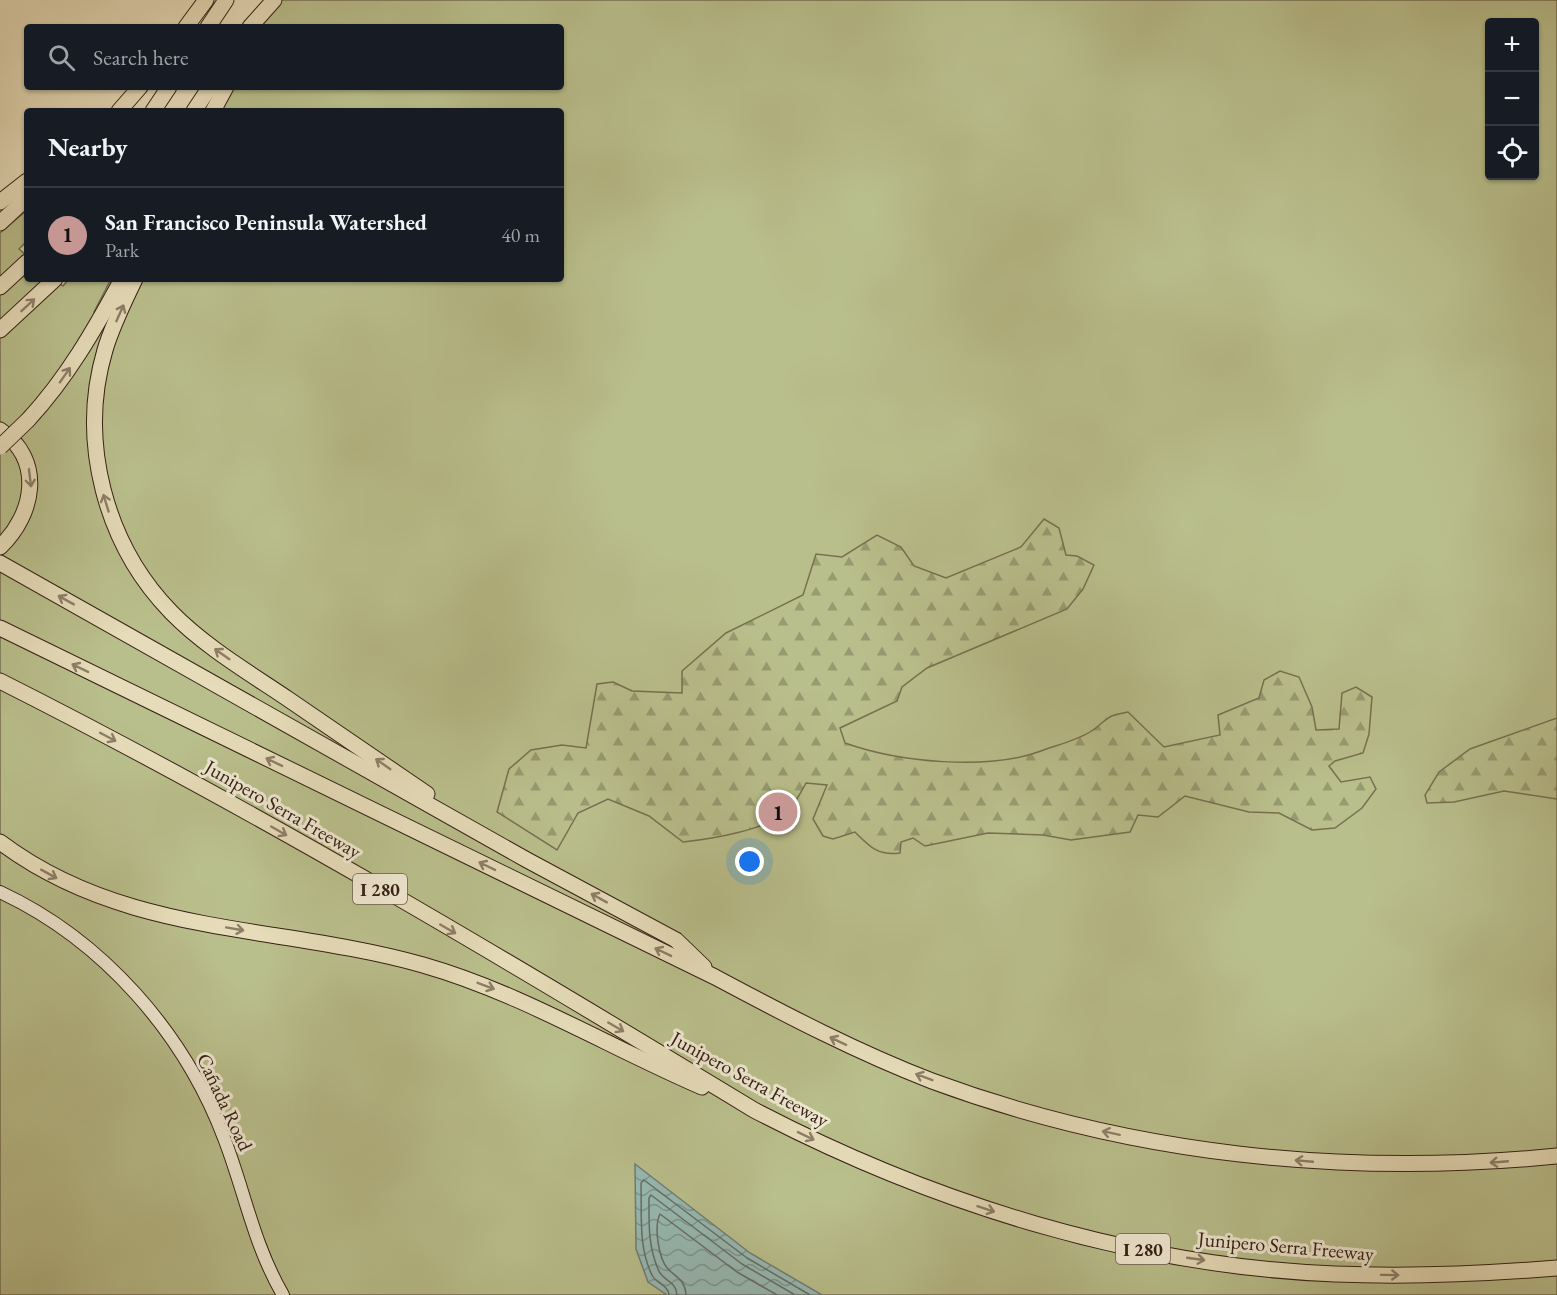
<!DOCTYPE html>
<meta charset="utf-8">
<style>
:root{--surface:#171b24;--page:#20242c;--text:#f1f3f6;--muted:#9ea1a6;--line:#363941;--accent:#c59692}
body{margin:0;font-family:"EB Garamond",serif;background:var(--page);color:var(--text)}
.controls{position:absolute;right:18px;top:18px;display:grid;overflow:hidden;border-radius:6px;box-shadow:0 2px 4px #0004}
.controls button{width:54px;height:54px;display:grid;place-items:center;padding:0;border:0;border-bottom:2px solid var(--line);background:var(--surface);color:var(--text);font:30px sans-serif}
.you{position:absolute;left:750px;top:862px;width:21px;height:21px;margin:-15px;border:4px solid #fff;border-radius:50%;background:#1a73e8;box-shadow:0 0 0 9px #1a73e833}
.badge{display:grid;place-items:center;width:39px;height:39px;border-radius:50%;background:var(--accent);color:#111;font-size:20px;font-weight:700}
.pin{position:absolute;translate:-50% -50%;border:3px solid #fff;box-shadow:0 2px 6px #0006}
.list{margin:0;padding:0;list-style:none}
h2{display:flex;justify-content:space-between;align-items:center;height:78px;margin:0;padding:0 24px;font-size:26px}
h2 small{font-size:20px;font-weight:400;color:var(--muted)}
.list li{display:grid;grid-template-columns:39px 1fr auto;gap:18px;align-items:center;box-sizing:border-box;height:96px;padding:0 24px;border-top:2px solid var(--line)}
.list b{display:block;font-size:22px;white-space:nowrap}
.list p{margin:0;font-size:20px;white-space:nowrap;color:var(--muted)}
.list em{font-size:20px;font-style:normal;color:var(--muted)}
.icon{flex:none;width:33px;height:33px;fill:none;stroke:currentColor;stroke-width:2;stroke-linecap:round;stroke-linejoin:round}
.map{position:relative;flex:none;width:1557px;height:1295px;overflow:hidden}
.search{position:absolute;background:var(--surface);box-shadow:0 2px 4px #0004;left:24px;top:24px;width:540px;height:66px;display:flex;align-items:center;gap:15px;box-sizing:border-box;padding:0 21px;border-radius:6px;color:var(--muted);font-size:22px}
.panel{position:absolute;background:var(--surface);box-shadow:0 2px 4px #0004;left:24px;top:108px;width:540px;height:174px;border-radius:6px}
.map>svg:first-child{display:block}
</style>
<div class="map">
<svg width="1557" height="1295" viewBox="0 0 1557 1295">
<defs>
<pattern id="forest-firs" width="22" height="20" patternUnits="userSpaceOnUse" patternTransform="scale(1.5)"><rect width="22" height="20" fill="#b9bf8c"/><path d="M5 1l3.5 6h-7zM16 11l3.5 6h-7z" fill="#979b71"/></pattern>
<pattern id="water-waves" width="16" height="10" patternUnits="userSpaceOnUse" patternTransform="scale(1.5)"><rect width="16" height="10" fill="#97bab4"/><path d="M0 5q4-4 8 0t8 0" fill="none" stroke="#7c9791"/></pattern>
</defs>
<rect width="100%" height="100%" fill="#e6dcb9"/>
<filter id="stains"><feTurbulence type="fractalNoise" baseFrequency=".00333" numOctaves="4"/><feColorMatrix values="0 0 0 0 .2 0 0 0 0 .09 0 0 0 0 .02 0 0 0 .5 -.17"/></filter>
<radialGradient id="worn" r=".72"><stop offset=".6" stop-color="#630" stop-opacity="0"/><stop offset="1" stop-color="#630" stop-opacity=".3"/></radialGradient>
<path fill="#b9bf8c" stroke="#777050" stroke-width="1.5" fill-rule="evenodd" d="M 274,0 L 1557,0 L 1557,1295 L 0,1295 L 0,233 L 27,210 L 27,241 L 19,249 L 27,256 L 27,279 L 54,279 L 63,286 L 69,279 L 111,279 L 94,312 L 112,328 L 135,279 L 561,279 L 561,111 L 213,111 L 226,87 L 561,87 L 561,27 L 259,27 ZM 1490,22 L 1534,22 L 1534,176 L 1490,176 Z"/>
<g fill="url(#forest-firs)" stroke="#777050" stroke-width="1.5">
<path d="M 1044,519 L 1059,528 L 1066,555 L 1077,556 L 1094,565 L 1083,589 L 1067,609 L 927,668 L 902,687 L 897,701 L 840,728 L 845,743 C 898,762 988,771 1041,751 C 1057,745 1079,740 1093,730 C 1111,717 1103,717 1128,712 L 1164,747 L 1220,735 L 1218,715 L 1259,698 L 1264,680 L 1280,671 L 1299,677 L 1312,707 L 1316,730 L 1339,729 L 1342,693 L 1356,687 L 1372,697 L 1369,734 L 1363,753 L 1335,761 L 1329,766 L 1341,782 L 1370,777 L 1376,789 L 1362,808 L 1335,828 L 1312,830 L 1279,813 L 1249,812 L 1185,796 L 1158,817 L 1138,815 L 1130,832 L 1071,840 L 1043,835 L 988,833 L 925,846 L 913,838 L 901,842 L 900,853 C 878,856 870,847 855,832 L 833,839 L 823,836 L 813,819 L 827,785 L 806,783 C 801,792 795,804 788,811 C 767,830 711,839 683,842 L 649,816 L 608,799 L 578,813 L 557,850 L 497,812 L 509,769 L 531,750 L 562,745 L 586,748 L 597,684 L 613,682 L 632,691 L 682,693 L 682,671 L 726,633 L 803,595 L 816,554 L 842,557 L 877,535 L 901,547 L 914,566 L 946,578 L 1021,547 Z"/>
<polygon points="1557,718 1557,799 1504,791 1454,802 1427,803 1425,795 1439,772 1470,749"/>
</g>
<polygon fill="url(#water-waves)" stroke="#707c74" stroke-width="1.5" points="635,1164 750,1253 822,1295 667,1295 648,1282 636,1249"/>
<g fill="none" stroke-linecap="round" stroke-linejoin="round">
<g stroke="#666d64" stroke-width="1.5">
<path d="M 669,1295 C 668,1284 656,1284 652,1275 C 638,1247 642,1214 641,1183 L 644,1180 L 747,1258 L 810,1295"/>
<path d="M 677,1295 C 676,1280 662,1281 658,1269 C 648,1246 649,1223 649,1198 L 651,1195 L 742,1264 L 795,1295"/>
<path d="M 686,1295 C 685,1280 677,1278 668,1269 C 658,1258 654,1226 660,1214 L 737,1272 L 777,1295"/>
</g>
<defs>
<path id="secondary" d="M 0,892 C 103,940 184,1033 224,1138 C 245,1192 253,1243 283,1295"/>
<g id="motorway">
<polyline points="186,27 206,0"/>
<polyline points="208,27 226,0"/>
<polyline points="250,27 274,0"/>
<polyline points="119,111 140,87"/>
<polyline points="153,111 169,87"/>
<polyline points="194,111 210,87"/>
<polyline points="213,111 226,87"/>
<polyline points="0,202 27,181"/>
<polyline points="0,223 27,198"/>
<path d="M 135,279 C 124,302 112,326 105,350 C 78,441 105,544 171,612 C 204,646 248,672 288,699 C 334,730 380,762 427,794"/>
<polyline points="0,287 27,262"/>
<polyline points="0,330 55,279"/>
<path d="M 28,420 C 67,378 95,329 122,279"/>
<path d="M 0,430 C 45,460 34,515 0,547"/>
<polyline points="0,563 527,860 676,940 704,967"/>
<path d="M 0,628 L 715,977 C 786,1015 857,1052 932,1081 C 1132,1155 1345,1177 1557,1156"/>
<path d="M 0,681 C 258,811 507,960 754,1110 C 932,1203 1132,1266 1335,1274 C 1409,1277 1483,1274 1557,1268"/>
<path d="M 0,842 C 126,937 278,924 423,965 C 521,993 609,1047 702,1087"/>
</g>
</defs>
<use href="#secondary" stroke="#352015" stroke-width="14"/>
<use href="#motorway" stroke="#352015" stroke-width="17"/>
<use href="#secondary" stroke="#efe8d2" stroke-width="12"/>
<use href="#motorway" stroke="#e6dcb9" stroke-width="15"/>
<defs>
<polyline id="motorway-bridge" points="0,447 28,420"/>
</defs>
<use href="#motorway-bridge" stroke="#352015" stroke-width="17" stroke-linecap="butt"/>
<use href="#motorway-bridge" stroke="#e6dcb9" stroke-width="15"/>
</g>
<defs><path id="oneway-shaft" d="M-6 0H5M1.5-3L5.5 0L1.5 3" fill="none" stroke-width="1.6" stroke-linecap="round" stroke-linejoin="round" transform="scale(1.5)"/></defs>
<g stroke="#8e7e67">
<use href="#oneway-shaft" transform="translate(28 305) rotate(-43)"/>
<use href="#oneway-shaft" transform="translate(120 313) rotate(-66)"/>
<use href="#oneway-shaft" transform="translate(65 375) rotate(-55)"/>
<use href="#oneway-shaft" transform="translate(30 478) rotate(83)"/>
<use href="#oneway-shaft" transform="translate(106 503) rotate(-107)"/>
<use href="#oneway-shaft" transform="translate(66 600) rotate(-151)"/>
<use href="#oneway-shaft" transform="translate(222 654) rotate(-145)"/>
<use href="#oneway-shaft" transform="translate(80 668) rotate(-154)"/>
<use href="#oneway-shaft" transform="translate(108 737) rotate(28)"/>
<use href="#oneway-shaft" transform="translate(274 762) rotate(-154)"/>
<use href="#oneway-shaft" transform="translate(383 764) rotate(-145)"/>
<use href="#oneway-shaft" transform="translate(279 831) rotate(30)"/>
<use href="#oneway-shaft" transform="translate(487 866) rotate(-154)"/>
<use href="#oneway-shaft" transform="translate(49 874) rotate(29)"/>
<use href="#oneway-shaft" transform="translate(599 898) rotate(-151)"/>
<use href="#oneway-shaft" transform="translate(235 929) rotate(10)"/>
<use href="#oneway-shaft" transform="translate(448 929) rotate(30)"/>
<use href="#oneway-shaft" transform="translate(663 952) rotate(-154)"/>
<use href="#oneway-shaft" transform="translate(486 986) rotate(21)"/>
<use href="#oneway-shaft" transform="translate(616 1027) rotate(30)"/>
<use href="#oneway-shaft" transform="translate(838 1041) rotate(-155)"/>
<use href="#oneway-shaft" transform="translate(924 1077) rotate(-159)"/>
<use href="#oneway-shaft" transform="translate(1111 1133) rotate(-168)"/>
<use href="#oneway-shaft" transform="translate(806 1136) rotate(26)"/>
<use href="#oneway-shaft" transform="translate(1304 1161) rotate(-175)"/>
<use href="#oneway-shaft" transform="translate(1499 1162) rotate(175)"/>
<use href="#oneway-shaft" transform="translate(986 1209) rotate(18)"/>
<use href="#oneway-shaft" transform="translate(1196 1259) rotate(8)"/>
<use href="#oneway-shaft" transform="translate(1390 1275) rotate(1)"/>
</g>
<g text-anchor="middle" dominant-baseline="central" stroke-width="6" stroke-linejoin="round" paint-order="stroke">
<g fill="#efe8d2" stroke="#6d5c4e" stroke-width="1.5">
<rect x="353" y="874" width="54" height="30" rx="4.5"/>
<rect x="1116" y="1234" width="54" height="30" rx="4.5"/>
</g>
<g font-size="18" font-weight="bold" fill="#352015">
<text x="380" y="889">I 280</text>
<text x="1143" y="1249">I 280</text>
</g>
<g font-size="20" fill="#352015" stroke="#efe8d2">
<text transform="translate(283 809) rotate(30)">Junipero Serra Freeway</text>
<text transform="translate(750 1079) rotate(29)">Junipero Serra Freeway</text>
<text transform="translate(225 1102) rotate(65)">Cañada Road</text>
<text transform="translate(1286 1246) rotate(5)">Junipero Serra Freeway</text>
</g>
</g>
<rect width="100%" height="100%" filter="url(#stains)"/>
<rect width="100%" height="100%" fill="url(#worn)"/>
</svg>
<div class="controls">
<button>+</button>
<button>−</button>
<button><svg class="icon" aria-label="locate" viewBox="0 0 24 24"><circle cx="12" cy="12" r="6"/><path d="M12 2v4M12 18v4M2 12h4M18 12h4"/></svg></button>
</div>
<div class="you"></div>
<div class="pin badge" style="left:778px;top:812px">1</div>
<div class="search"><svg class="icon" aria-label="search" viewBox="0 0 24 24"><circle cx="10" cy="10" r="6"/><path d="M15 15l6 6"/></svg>Search here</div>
<section class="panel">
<h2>Nearby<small></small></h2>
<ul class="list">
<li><span class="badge">1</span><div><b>San Francisco Peninsula Watershed</b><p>Park</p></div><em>40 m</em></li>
</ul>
</section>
</div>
